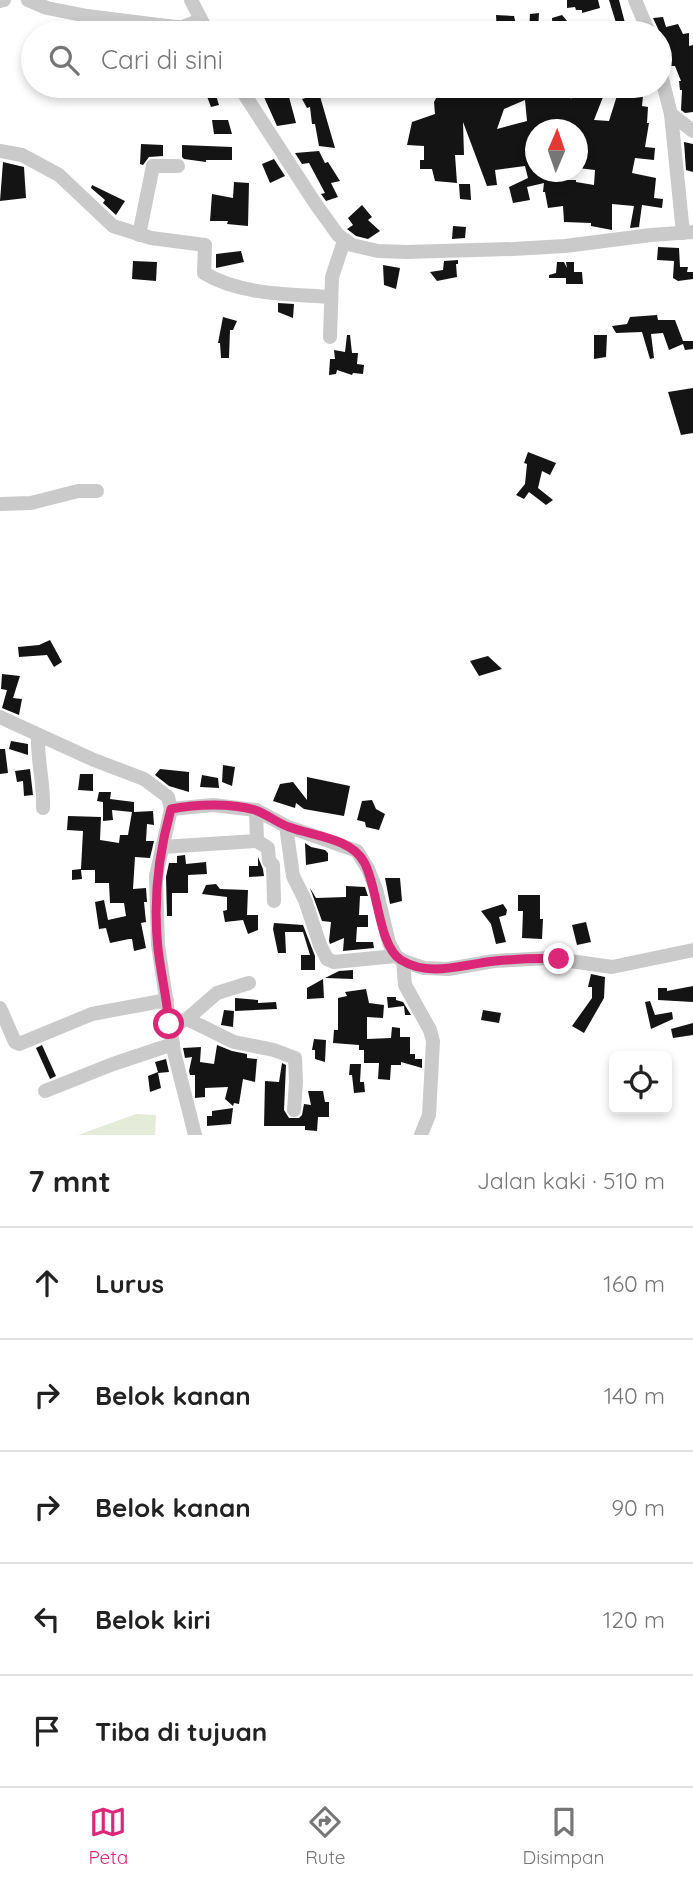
<!DOCTYPE html>
<html lang="id">
<meta charset="utf-8">
<style>
:root{--surface:#fff;--page:#f6f6f6;--text:#222;--muted:#767676;--line:#e0e0e0;--accent:#db2777}
body{margin:0;font-family:Quicksand,sans-serif;background:var(--page);color:var(--text)}
.controls{position:absolute;right:21px;bottom:21px;display:grid;overflow:hidden;border-radius:10px;box-shadow:0 4px 10px #0003}
.controls button{width:63px;height:63px;display:grid;place-items:center;padding:0;border:0;border-bottom:2px solid var(--line);background:var(--surface);color:var(--text);font:35px sans-serif}
.compass{position:absolute;left:525px;top:119px;width:63px;height:63px;border-radius:50%;background:var(--surface);box-shadow:0 4px 10px #0003;rotate:2deg}
.stop{position:absolute;width:21px;height:21px;margin:-16px;border:5px solid #db2777;border-radius:50%;background:#fff}
.stop.end{background:#db2777;border-color:#fff;box-shadow:0 2px 7px #0008}
.list{margin:0;padding:0;list-style:none}
h2{display:flex;justify-content:space-between;align-items:center;height:91px;margin:0;padding:0 28px;font-size:30px}
h2 small{font-size:23px;font-weight:400;color:var(--muted)}
.list li{display:grid;grid-template-columns:46px 1fr auto;gap:21px;align-items:center;box-sizing:border-box;height:112px;padding:0 28px;border-top:2px solid var(--line)}
.list b{display:block;font-size:26px;white-space:nowrap}
.list em{font-size:23px;font-style:normal;color:var(--muted)}
.icon{flex:none;width:38px;height:38px;fill:none;stroke:currentColor;stroke-width:2;stroke-linecap:round;stroke-linejoin:round}
.map{position:relative;flex:none;width:693px;height:1135px;overflow:hidden}
.search{position:absolute;background:var(--surface);box-shadow:0 4px 10px #0003;left:21px;right:21px;top:21px;height:77px;display:flex;align-items:center;gap:18px;box-sizing:border-box;padding:0 24px;border-radius:38px;color:var(--muted);font-size:26px}
.sheet{height:651px;background:var(--surface)}
nav{display:flex;justify-content:space-around;align-items:center;box-sizing:border-box;height:98px;border-top:2px solid var(--line);background:var(--surface);font-size:19px;color:var(--muted)}
nav a{display:grid;justify-items:center;gap:4px}
nav .on{color:var(--accent)}
.map>svg:first-child{display:block}
</style>
<div class="map">
<svg width="693" height="1135" viewBox="0 0 693 1135">
<rect width="100%" height="100%" fill="#fff"/>
<polygon fill="#e5ebd9" points="136,1114 156,1115 155,1135 78,1135"/>
<g fill="#141414" fill-rule="evenodd">
<polygon points="567,0 598,0 600,8 582,13 582,10 576,10 575,7 567,8"/>
<polygon points="609,0 619,0 625,23 617,26"/>
<polygon points="539,13 538,31 529,31 530,14"/>
<polygon points="496,15 514,16 516,25 509,25 512,33 497,33"/>
<polygon points="562,15 573,28 553,32 552,18"/>
<polygon points="663,17 666,27 678,24 683,34 689,33 689,46 693,45 693,112 685,113 681,110 682,90 680,90 679,81 681,81 675,66 668,66 663,62 660,33 653,18"/>
<polygon points="203,86 213,86 219,105 211,107"/>
<polygon points="259,86 286,86 296,123 277,126"/>
<polygon points="310,86 317,86 335,148 319,146 315,124 312,124 310,107 307,108 302,99 313,96"/>
<path d="M 450,86 L 567,86 L 571,99 L 579,86 L 603,97 L 594,120 L 609,121 L 620,86 L 644,86 L 642,106 L 648,107 L 647,123 L 649,123 L 645,147 L 655,148 L 654,160 L 635,158 L 632,173 L 656,178 L 654,198 L 663,199 L 662,208 L 642,205 L 639,227 L 630,228 L 634,206 L 612,204 L 612,230 L 591,226 L 591,223 L 564,222 L 563,206 L 548,208 L 545,192 L 543,192 L 544,183 L 527,187 L 530,200 L 513,203 L 509,187 L 528,178 L 525,166 L 495,170 L 497,185 L 487,186 L 463,122 L 464,155 L 455,155 L 457,183 L 435,181 L 432,169 L 420,169 L 420,160 L 424,160 L 424,146 L 407,145 L 412,122 L 435,114 L 434,102 L 440,91 L 451,91 ZM 525,100 L 527,121 L 497,129 L 504,109 ZM 536,130 L 580,130 L 581,155 L 578,155 L 578,168 L 595,170 L 594,185 L 576,182 L 576,180 L 557,180 L 556,172 L 536,172 Z"/>
<polygon points="212,120 228,120 232,134 214,134"/>
<polygon points="684,142 693,144 693,172 686,170"/>
<polygon points="141,144 163,145 163,156 149,157 143,165 140,164"/>
<polygon points="182,145 232,147 232,160 206,160 206,162 184,159 182,157"/>
<polygon points="319,151 325,163 328,162 340,181 331,183 338,197 326,201 321,194 325,193 309,163 302,164 295,153"/>
<polygon points="274,159 285,176 270,183 262,164"/>
<polygon points="3,162 24,167 26,198 0,201"/>
<polygon points="234,182 249,183 248,226 227,224 228,221 210,221 212,194 233,198"/>
<polygon points="459,184 470,184 471,200 460,199"/>
<polygon points="92,185 125,201 116,215 103,203 105,200 91,188"/>
<polygon points="362,205 372,217 368,220 380,231 368,239 356,236 347,229 353,225 348,218"/>
<polygon points="453,226 466,227 465,238 452,239"/>
<polygon points="658,247 679,248 680,267 688,267 687,272 693,272 693,279 678,281 673,278 674,261 657,260"/>
<polygon points="241,251 244,262 216,268 216,254"/>
<polygon points="458,260 458,264 456,264 457,277 437,281 430,272 443,270 444,261"/>
<polygon points="133,261 157,262 156,281 132,279"/>
<polygon points="557,262 564,262 567,268 566,262 574,262 574,272 582,272 583,284 566,284 566,278 549,278 549,275 556,273"/>
<polygon points="383,265 400,268 396,289 384,285"/>
<polygon points="278,303 294,304 293,318 278,312"/>
<polygon points="657,315 658,320 675,320 683,341 693,341 693,349 685,350 683,344 669,350 663,333 651,334 654,358 650,359 642,332 616,333 612,326 627,324 630,317"/>
<polygon points="223,317 237,321 233,330 230,330 229,358 221,358 220,343 218,343"/>
<polygon points="347,335 350,335 352,353 358,353 357,364 364,365 363,374 353,373 352,375 337,370 336,374 329,375 330,359 335,359 334,350 345,352"/>
<polygon points="594,335 607,335 606,357 594,359"/>
<polygon points="693,388 693,433 681,435 668,392"/>
<polygon points="528,452 556,463 550,475 542,471 538,488 553,500 546,505 529,492 524,499 516,495 525,484 527,464 524,463"/>
<polygon points="50,640 62,662 54,667 47,655 19,657 18,647 39,645"/>
<polygon points="488,656 502,669 479,676 470,661"/>
<polygon points="2,674 20,676 13,698 22,699 19,715 2,708 7,690 1,689"/>
<polygon points="11,741 28,744 28,755 9,749"/>
<polygon points="0,749 5,749 8,773 0,774"/>
<polygon points="223,765 235,767 232,786 222,782"/>
<polygon points="30,769 33,795 24,796 23,781 17,782 15,771"/>
<polygon points="160,769 189,772 189,792 169,786 155,775"/>
<polygon points="80,774 93,774 93,791 78,790"/>
<polygon points="202,775 218,778 219,788 200,787"/>
<polygon points="307,777 350,786 344,816 304,809 296,803 295,808 273,801 280,784 293,782 307,800"/>
<polygon points="99,792 111,792 110,799 134,802 134,812 153,811 154,825 147,824 146,841 154,841 150,858 135,857 133,889 146,888 147,902 144,902 146,922 141,923 146,948 134,951 132,939 129,939 110,943 106,928 99,929 95,902 104,900 108,920 126,916 124,903 110,903 109,883 95,883 95,870 81,870 82,879 72,880 72,870 81,869 83,831 67,830 68,816 101,817 100,840 119,843 120,835 128,835 132,812 112,810 113,820 103,821 103,802 97,801"/>
<polygon points="372,800 376,809 385,814 379,830 366,827 365,822 357,820 362,801"/>
<polygon points="305,843 311,847 325,850 328,853 328,861 306,865"/>
<polygon points="185,855 186,864 206,862 207,874 188,875 188,893 172,893 172,916 167,916 166,877 169,863 177,863 177,856"/>
<polygon points="258,857 263,869 264,876 249,877 249,866 258,866"/>
<polygon points="385,878 400,878 402,901 390,904"/>
<polygon points="216,884 220,889 248,890 247,915 258,915 258,930 248,934 243,920 225,922 223,911 227,910 227,897 202,894 206,885"/>
<polygon points="346,886 365,887 368,896 360,896 359,915 368,915 368,927 357,927 356,942 373,942 374,948 343,951 344,938 330,944 329,941 331,922 322,921 310,888 316,898 346,897"/>
<polygon points="518,895 540,895 540,919 543,919 542,939 522,938 523,911 518,911"/>
<polygon points="503,904 507,910 506,915 499,917 506,942 496,944 491,924 481,911"/>
<polygon points="586,922 591,942 577,945 572,925"/>
<polygon points="274,923 303,925 315,956 315,970 301,970 301,955 310,955 303,932 285,932 286,953 278,953 273,929"/>
<polygon points="353,970 353,979 325,978 339,971"/>
<polygon points="591,974 605,977 604,998 584,1033 572,1026 592,998 592,987 588,987"/>
<polygon points="323,979 324,998 307,999 307,988"/>
<polygon points="693,986 693,1002 658,1000 658,988 667,988 667,991"/>
<polygon points="366,989 369,1003 384,1005 383,1018 367,1017 367,1039 391,1038 392,1027 400,1028 400,1037 410,1037 410,1054 415,1054 415,1059 422,1059 422,1068 401,1062 401,1065 391,1065 390,1080 378,1079 379,1063 364,1063 364,1050 359,1050 359,1045 333,1043 334,1030 338,1030 338,998 347,996 345,992"/>
<polygon points="387,997 396,997 396,1000 403,1002 411,1015 405,1015 404,1006 388,1008"/>
<polygon points="235,998 258,1000 258,1003 276,1002 277,1009 235,1011"/>
<polygon points="650,1001 655,1015 672,1012 673,1019 651,1029 645,1002"/>
<polygon points="224,1010 234,1011 233,1027 221,1025"/>
<polygon points="483,1010 501,1013 499,1023 481,1020"/>
<polygon points="693,1023 693,1035 673,1038 671,1029"/>
<polygon points="314,1039 326,1040 325,1062 315,1059 315,1050 312,1050"/>
<polygon points="42,1045 56,1076 50,1079 36,1048"/>
<polygon points="217,1045 232,1051 247,1054 247,1058 257,1059 255,1082 243,1079 239,1104 234,1103 233,1106 225,1099 228,1087 205,1088 205,1097 195,1098 195,1075 190,1075 189,1071 192,1057 185,1058 183,1048 201,1047 200,1062 214,1064"/>
<polygon points="166,1059 169,1072 158,1073 161,1088 150,1092 148,1076 158,1072 155,1062"/>
<polygon points="282,1063 286,1065 284,1110 289,1118 299,1118 302,1115 304,1104 311,1105 308,1091 323,1091 325,1102 329,1102 329,1117 318,1117 317,1131 305,1130 305,1126 264,1126 265,1081 279,1082"/>
<polygon points="350,1064 361,1064 360,1082 364,1082 365,1092 354,1093 352,1075 349,1075"/>
<polygon points="233,1108 231,1124 207,1126 207,1116 212,1116 212,1111"/>
</g>
<g fill="none" stroke-linecap="round" stroke-linejoin="round">
<g stroke="#cacaca" stroke-width="14">
<polyline points="28,0 47,8 87,16 175,27 183,27 200,20"/>
<polyline points="191,0 208,33"/>
<polyline points="635,0 649,33"/>
<polyline points="0,1 4,0"/>
<polyline points="660,71 671,114 683,233"/>
<polyline points="239,86 315,203 338,235 352,245 378,251 406,252 513,249 565,246 651,235 693,232"/>
<polyline points="671,114 693,131"/>
<path d="M 0,151 L 22,155 L 59,175 L 113,226 L 151,238 L 205,245 L 204,273 C 240,295 289,294 330,297"/>
<polyline points="139,235 153,166 178,166"/>
<polyline points="330,337 332,277 344,241"/>
<polyline points="0,504 31,503 78,491 97,491"/>
<polyline points="0,717 94,760 144,779 168,797 171,809 213,805 256,810 286,826 357,851 368,869 376,889 389,943 396,956 403,961 424,968 448,969 494,961 549,958 612,967 693,950"/>
<path d="M 38,735 C 37,760 44,783 43,808"/>
<polyline points="171,809 156,876 158,945 174,1052 195,1135"/>
<polyline points="256,810 257,841 268,848 269,861 273,865 274,901"/>
<polyline points="286,826 293,876 305,900 320,945 327,959 334,962 396,956"/>
<polyline points="162,847 257,841"/>
<polyline points="403,961 405,985 430,1030 433,1041 429,1115 421,1135"/>
<polyline points="0,1008 15,1042 19,1044 92,1014 167,1000"/>
<polyline points="187,1019 234,1042 274,1050 295,1058 296,1082 294,1110"/>
<polyline points="180,1022 187,1019 217,993 249,983"/>
<polyline points="45,1091 113,1064 173,1044"/>
</g>
</g>
<g fill="none" stroke-linecap="round" stroke-linejoin="round">
<path stroke="#db2777" stroke-width="9" d="M 169,1024 C 167,999 161,974 158,949 C 153,901 158,855 171,809 C 197,804 230,803 255,810 C 267,814 277,823 289,827 C 313,836 351,838 364,862 C 378,886 378,946 401,960 C 430,978 464,964 495,961 C 516,959 538,958 559,959"/>
</g>
</svg>
<div class="controls">
<button><svg class="icon" aria-label="locate" viewBox="0 0 24 24"><circle cx="12" cy="12" r="6"/><path d="M12 2v4M12 18v4M2 12h4M18 12h4"/></svg></button>
</div>
<svg class="compass" viewBox="-18 -18 36 36"><path d="M0-13l5 13h-10z" fill="#e53935"/><path d="M0 13l5-13h-10z" fill="#767676"/></svg>
<div class="stop" style="left:169px;top:1024px"></div>
<div class="stop end" style="left:559px;top:959px"></div>
<div class="search"><svg class="icon" aria-label="search" viewBox="0 0 24 24"><circle cx="10" cy="10" r="6"/><path d="M15 15l6 6"/></svg>Cari di sini</div>
</div>
<section class="sheet">
<h2>7 mnt<small>Jalan kaki · 510 m</small></h2>
<ul class="list">
<li><svg class="icon" aria-label="ahead" viewBox="0 0 24 24"><path d="M12 20V5M6 11l6-6 6 6"/></svg><div><b>Lurus</b></div><em>160 m</em></li>
<li><svg class="icon" aria-label="right" viewBox="0 0 24 24"><path d="M7 20v-9h11M14 6l5 5-5 5"/></svg><div><b>Belok kanan</b></div><em>140 m</em></li>
<li><svg class="icon" aria-label="right" viewBox="0 0 24 24"><path d="M7 20v-9h11M14 6l5 5-5 5"/></svg><div><b>Belok kanan</b></div><em>90 m</em></li>
<li><svg class="icon" aria-label="left" viewBox="0 0 24 24"><path d="M17 20v-9H6M10 6l-5 5 5 5"/></svg><div><b>Belok kiri</b></div><em>120 m</em></li>
<li><svg class="icon" aria-label="arrive" viewBox="0 0 24 24"><path d="M6 21V4h12l-3 4 3 4H6"/></svg><div><b>Tiba di tujuan</b></div></li>
</ul>
</section>
<nav>
<a class="on"><svg class="icon" aria-label="map" viewBox="0 0 24 24"><path d="M3 6l6-2 6 2 6-2v14l-6 2-6-2-6 2zM9 4v14M15 6v14"/></svg>Peta</a>
<a><svg class="icon" aria-label="directions" viewBox="0 0 24 24"><path d="M12 3l9 9-9 9-9-9zM9 14v-3h6M13 9l2 2-2 2"/></svg>Rute</a>
<a><svg class="icon" aria-label="saved" viewBox="0 0 24 24"><path d="M7 4h10v16l-5-4-5 4z"/></svg>Disimpan</a>
</nav>
